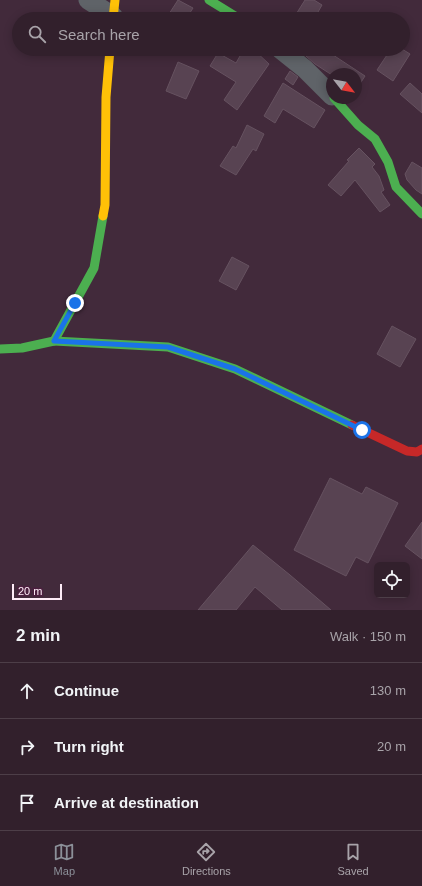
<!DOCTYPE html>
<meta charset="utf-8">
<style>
:root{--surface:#32202c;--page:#3a2834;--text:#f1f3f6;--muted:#a8a3a9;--line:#4d3e48;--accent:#8c9099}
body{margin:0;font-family:Helvetica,sans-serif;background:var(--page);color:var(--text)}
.controls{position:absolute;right:12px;bottom:12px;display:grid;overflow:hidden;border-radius:6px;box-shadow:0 2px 10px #0003}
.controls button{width:36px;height:36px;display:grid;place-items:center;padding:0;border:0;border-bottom:1px solid var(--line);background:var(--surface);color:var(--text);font:20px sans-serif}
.compass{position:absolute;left:326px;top:68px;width:36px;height:36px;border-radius:50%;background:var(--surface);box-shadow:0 2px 10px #0003;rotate:121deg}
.scale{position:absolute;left:12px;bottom:10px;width:50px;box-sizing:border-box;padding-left:4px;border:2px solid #feecf7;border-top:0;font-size:11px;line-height:14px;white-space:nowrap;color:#feecf7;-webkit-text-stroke:3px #4c1f3f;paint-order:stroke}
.stop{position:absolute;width:12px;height:12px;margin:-9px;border:3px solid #1a73e8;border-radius:50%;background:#fff}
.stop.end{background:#1a73e8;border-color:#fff;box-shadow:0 1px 4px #0008}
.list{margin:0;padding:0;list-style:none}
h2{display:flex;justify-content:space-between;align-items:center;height:52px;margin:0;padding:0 16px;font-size:17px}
h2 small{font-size:13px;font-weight:400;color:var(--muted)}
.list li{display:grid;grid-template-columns:26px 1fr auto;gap:12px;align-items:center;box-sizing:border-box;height:56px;padding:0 16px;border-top:1px solid var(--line)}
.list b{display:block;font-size:15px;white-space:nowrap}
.list em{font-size:13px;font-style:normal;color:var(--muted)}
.icon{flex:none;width:22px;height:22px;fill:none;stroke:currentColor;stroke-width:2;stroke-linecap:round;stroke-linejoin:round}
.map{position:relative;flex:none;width:422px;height:610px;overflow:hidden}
.search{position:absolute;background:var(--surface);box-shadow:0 2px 10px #0003;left:12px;right:12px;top:12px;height:44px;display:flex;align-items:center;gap:10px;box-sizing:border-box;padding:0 14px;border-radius:22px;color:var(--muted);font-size:15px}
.sheet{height:220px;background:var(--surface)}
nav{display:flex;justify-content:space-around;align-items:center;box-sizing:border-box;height:56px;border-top:1px solid var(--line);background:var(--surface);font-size:11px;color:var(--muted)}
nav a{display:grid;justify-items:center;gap:2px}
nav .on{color:var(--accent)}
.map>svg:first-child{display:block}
</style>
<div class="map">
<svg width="422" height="610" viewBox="0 0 422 610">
<rect width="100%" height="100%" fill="#422a3b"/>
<g fill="#584352" stroke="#665260">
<polygon points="178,0 193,8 186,19 177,19 169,14"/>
<polygon points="305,0 314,0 322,5 314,19 293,19"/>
<polygon points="244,49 253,49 269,64 237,110 224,100 236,82 210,66 218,53 236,63"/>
<polygon points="298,49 324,49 365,76 356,90 356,74 332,75 315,64"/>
<polygon points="391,49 402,49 410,54 393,81 377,70"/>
<polygon points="178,62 199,71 186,99 166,91"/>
<polygon points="290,71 298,77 293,85 285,79"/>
<polygon points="283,83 325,110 314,128 283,109 275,123 264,116"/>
<polygon points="410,83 422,94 422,113 400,94"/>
<polygon points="247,125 264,134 256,151 253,149 236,175 220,166 233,146 236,148"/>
<polygon points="359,148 375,164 372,167 379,176 384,190 381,192 390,205 380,212 355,180 341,196 328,185 349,161 347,160"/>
<polygon points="412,162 422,168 422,194 416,190 407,180 405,174"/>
<polygon points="232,257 249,266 236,290 219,281"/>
<polygon points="392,326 416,339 400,367 377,354"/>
<polygon points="330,478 362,494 366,487 398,503 368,563 356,557 346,576 294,550"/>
<polygon points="422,522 422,559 405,546"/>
<polygon points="253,545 290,575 331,610 282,610 255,587 236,610 198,610"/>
</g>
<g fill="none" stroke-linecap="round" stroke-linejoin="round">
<g stroke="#5f6368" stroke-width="19">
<polyline points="88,0 113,16"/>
<polyline points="280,49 305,69 332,96"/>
</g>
<g stroke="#4caf50" stroke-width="9">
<polyline points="209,0 240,19"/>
<polyline points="334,98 358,125 375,139 388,162 396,187 422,214"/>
<polyline points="54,341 168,347 235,369 352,425"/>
<polyline points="0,349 22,348 54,341 94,268 103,216"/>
</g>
<g stroke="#ffc107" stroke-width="9">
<polyline points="113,19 115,0"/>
<polyline points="103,216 105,205 106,97 110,49"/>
</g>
<polyline stroke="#c62828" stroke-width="9" points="352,425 407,451 417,452 422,449"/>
</g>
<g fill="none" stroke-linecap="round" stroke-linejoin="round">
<polyline stroke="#1a73e8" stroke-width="5" points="75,303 54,341 168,347 235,369 362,430"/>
</g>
</svg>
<div class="controls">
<button><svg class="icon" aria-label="locate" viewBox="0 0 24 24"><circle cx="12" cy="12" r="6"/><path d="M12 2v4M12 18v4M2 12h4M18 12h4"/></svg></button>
</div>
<svg class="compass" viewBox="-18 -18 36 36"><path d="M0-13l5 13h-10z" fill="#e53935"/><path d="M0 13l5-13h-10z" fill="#a8a3a9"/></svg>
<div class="scale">20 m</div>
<div class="stop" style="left:362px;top:430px"></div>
<div class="stop end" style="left:75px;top:303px"></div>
<div class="search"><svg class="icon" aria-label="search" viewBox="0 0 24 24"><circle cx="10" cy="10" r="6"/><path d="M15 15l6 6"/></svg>Search here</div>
</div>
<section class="sheet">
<h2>2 min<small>Walk · 150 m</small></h2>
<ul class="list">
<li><svg class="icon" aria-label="ahead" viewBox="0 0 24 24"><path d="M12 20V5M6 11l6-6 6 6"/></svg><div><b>Continue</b></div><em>130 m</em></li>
<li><svg class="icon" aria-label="right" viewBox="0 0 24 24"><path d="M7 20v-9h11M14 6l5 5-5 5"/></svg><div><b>Turn right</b></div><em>20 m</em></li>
<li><svg class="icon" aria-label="arrive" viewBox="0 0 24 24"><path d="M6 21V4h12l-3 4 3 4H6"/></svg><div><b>Arrive at destination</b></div></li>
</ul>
</section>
<nav>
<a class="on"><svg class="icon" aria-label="map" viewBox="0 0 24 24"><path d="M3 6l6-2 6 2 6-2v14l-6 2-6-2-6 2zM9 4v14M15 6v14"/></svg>Map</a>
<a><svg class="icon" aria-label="directions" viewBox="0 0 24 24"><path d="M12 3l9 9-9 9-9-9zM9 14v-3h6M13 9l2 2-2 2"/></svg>Directions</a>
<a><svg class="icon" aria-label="saved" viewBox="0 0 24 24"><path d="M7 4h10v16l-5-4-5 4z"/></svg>Saved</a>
</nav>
